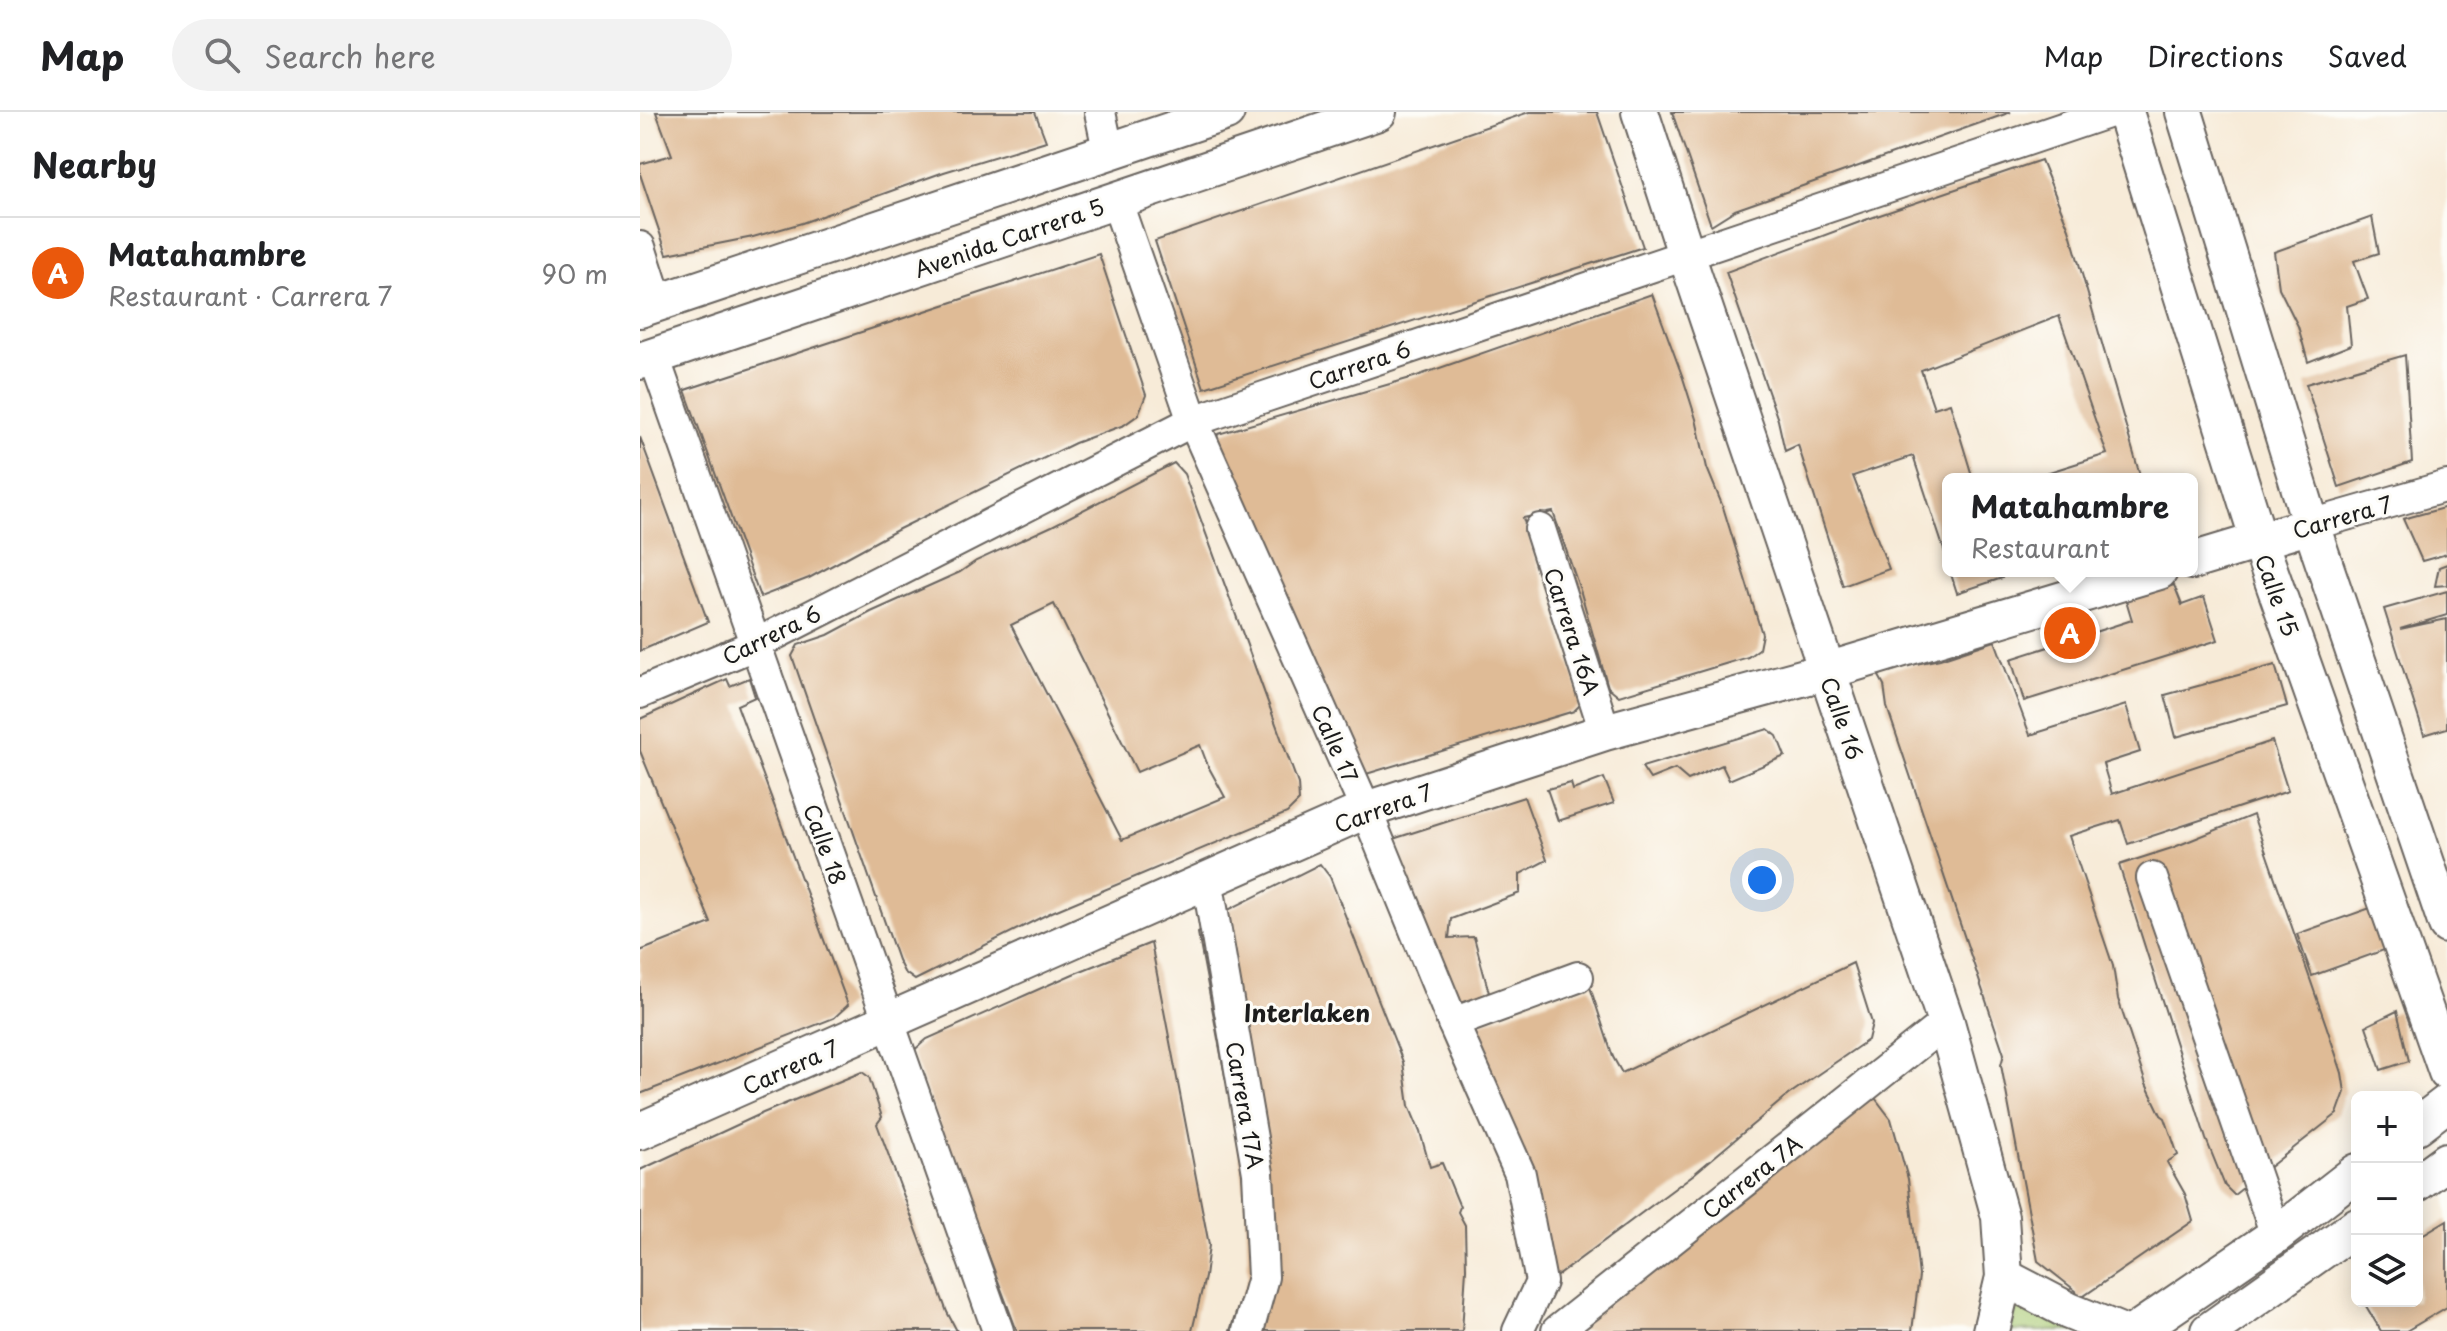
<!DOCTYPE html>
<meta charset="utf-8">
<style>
:root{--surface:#fff;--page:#f2f2f2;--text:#202124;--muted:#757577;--line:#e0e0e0;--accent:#ea580c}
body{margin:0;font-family:"Playpen Sans",sans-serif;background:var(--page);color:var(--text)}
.controls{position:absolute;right:24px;bottom:24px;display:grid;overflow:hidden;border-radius:12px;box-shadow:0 4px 20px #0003}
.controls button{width:72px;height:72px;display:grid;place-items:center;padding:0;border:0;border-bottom:2px solid var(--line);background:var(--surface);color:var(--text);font:40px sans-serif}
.you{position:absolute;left:1122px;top:768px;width:28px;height:28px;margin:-20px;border:6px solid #fff;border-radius:50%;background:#1a73e8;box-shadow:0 0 0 12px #1a73e833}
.badge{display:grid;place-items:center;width:52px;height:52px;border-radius:50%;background:var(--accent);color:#fff;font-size:26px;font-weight:700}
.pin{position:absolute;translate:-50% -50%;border:4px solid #fff;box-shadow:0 2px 8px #0006}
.popup{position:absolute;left:1302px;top:361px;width:256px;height:104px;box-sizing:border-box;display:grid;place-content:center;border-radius:12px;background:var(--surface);filter:drop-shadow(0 2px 6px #0005);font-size:26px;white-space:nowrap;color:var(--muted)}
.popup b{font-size:30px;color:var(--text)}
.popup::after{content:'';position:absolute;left:50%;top:100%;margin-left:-16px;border:16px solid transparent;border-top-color:var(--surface)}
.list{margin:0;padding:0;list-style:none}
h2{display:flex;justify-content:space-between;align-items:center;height:104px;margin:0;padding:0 32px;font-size:34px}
h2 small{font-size:26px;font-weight:400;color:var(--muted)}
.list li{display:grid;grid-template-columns:52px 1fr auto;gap:24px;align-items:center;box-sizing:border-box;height:112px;padding:0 32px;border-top:2px solid var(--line)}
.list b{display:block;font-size:30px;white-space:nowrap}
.list p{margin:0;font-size:26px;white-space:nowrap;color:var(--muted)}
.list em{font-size:26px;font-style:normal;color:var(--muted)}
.icon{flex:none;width:44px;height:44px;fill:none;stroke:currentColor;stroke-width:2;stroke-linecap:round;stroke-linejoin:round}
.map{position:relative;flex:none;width:1807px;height:1219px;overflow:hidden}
header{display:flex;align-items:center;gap:48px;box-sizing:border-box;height:112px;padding:0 40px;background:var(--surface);border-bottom:2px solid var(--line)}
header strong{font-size:38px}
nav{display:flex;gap:44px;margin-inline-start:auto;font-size:28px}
.search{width:560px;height:72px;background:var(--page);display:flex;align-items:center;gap:20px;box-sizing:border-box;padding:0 28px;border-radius:44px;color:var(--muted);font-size:30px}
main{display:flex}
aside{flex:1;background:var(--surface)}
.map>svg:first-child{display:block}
</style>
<header>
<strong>Map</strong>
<div class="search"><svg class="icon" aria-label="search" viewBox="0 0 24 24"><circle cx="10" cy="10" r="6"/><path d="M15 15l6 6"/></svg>Search here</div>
<nav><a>Map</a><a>Directions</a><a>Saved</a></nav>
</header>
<main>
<aside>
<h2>Nearby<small></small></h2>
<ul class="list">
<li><span class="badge">A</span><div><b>Matahambre</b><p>Restaurant · Carrera 7</p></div><em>90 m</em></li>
</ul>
</aside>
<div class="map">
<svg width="1807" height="1219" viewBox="0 0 1807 1219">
<rect width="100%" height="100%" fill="#fdfcf7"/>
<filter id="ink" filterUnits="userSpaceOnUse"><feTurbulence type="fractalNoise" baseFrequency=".0125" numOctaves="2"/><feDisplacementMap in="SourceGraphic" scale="16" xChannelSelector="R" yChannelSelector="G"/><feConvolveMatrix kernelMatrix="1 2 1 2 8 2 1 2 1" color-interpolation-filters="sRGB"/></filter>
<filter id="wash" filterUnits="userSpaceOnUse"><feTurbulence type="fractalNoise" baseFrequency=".006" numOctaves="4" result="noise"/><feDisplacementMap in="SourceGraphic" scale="32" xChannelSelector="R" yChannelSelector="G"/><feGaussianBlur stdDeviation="1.8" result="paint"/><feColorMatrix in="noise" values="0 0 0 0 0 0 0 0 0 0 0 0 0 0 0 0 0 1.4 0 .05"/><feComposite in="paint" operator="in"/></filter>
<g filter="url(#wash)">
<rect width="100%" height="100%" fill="#f7ebd8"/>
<polygon fill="#a8c972" stroke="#627247" stroke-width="2" points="1378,1191 1439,1219 1370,1219"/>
<g id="blocks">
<g fill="#dfbb96" fill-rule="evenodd">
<polygon points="16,0 395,0 406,29 304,60 162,111 113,125 27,142 0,62 0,52 32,43"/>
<polygon points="889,0 957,0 1003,135 564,276 515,129"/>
<polygon points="1032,0 1371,0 1095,98 1071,113"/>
<polygon points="1401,48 1429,117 1501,367 1387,367 1467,342 1419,204 1281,258 1294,296 1310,291 1333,367 1308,367 1308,450 1273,344 1213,364 1249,457 1203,474 1158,333 1145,339 1138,308 1086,160 1228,107"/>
<polygon points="1732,105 1739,141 1714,149 1728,187 1707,194 1711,233 1668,250 1658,214 1639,176 1634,140"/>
<polygon points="459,142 506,283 498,303 484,313 435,331 259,417 169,466 120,485 45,278"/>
<polygon points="1012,182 1043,266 1056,307 1067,356 1083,395 1122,522 1119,537 1108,545 979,584 968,575 941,481 913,400 883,406 942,591 934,599 713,666 609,408 596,368 574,337 578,322 774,265"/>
<polygon points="1765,243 1772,350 1699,375 1666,272"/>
<polygon points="0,325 68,510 0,539"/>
<path d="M 534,351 L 544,362 L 658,672 L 659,689 L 647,701 L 412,800 L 275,868 L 264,860 L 258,848 L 152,544 L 158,533 L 188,523 L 231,500 L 320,460 L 336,449 L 412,414 ZM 414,492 L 497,660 L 560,633 L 568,654 L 585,685 L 482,728 L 371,513 Z"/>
<polygon points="1807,395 1807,442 1782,449 1763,407"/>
<polygon points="1807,452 1807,473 1795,474 1799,455"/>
<polygon points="1310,459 1360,459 1362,466 1317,481"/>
<polygon points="1534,473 1542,493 1564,485 1578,528 1384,589 1371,547 1492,508 1486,488"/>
<polygon points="1807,479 1807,503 1760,517 1807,507 1807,616 1784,623 1744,497"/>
<polygon points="1355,529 1390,623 1486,593 1500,640 1463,652 1472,682 1632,629 1648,679 1488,732 1480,708 1429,724 1473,854 1478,887 1506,972 1521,1003 1525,1006 1538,1043 1527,1050 1545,1082 1553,1109 1438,1188 1436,1179 1398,1149 1361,953 1364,942 1247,595 1244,573 1239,564 1247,558 1300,547"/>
<polygon points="1635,553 1647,594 1536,625 1525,583"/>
<polygon points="109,566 115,585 97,593 208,893 194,906 0,982 0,839 71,811 0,639 0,607 87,567 90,574"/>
<polygon points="1128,617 1137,624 1145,644 1089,668 1082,653 1048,668 1035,657 1010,667 1002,655"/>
<polygon points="964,666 974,691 918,709 907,677 931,671 933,678"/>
<polygon points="884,685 907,748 880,762 880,781 811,807 809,826 834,825 849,881 796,902 731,734"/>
<polygon points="1613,703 1686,913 1702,961 1705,980 1697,1002 1594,1083 1585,1074 1566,1027 1479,753 1532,736"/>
<polygon points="680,752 690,765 763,950 769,994 780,1020 790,1055 802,1051 820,1095 818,1100 825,1113 826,1157 822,1219 590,1219 608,1164 606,1095 594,994 585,964 558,821 566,809"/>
<polygon points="1733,795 1747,837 1672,864 1657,822"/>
<polygon points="511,831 569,1133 565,1165 552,1219 377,1219 272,940 287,927 433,862"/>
<polygon points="1213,851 1232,911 1228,928 1148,983 1054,1062 886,1187 882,1114 859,1035 805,923 950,875 973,945 982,961"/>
<polygon points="1757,899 1769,949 1741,958 1726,914"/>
<polygon points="222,960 229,965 242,1005 237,1012 307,1200 317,1219 0,1219 0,1058 123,1001"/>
<polygon points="1232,982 1251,1007 1268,1067 1279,1164 1272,1219 933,1219"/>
<polygon points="1807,1108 1807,1195 1766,1219 1741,1219 1723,1189 1777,1189 1777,1126"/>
</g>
</g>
</g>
<g filter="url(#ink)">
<use href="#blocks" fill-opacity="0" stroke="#69645e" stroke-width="2"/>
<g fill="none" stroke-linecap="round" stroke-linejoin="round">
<defs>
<g id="minor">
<polyline points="460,0 468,38"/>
<polyline points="476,88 553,309 726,698 813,911 880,1062 901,1170 878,1219"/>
<polyline points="0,135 18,191"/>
<polyline points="14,245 358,1219"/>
<polyline points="1671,413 1807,374"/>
<polyline points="900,417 965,620"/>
<polyline points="0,581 114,533 553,309 1470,0"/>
<polyline points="1512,766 1636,1123"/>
<polyline points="567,767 618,1061 623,1165 608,1219"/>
<polyline points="813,911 938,865"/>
<polyline points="917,1219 1306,910"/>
</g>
<g id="major">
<polyline points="1000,0 1046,142 1306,910 1360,1105 1364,1165 1351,1219"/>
<polyline points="1485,0 1619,429 1807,960"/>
<polyline points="1544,0 1671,413 1807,813"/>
<polyline points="0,197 586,0"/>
<polyline points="0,249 738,0"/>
<polyline points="1552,449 1671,413"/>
<polyline points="1777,1014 1807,991"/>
<polyline points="0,1019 726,698 965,620 1187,559 1519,459"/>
<polyline points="1777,1071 1807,1049"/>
<polyline points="1364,1165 1429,1199 1478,1219"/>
<polyline points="1496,1219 1636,1123 1717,1060"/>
<polyline points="1569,1219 1717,1114"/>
</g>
</defs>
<use href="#minor" stroke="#69645e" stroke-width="34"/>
<use href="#major" stroke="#69645e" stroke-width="40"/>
<use href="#minor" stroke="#fff" stroke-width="30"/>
<use href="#major" stroke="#fff" stroke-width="36"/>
</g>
</g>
<g text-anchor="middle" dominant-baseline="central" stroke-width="6" stroke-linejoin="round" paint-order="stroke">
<g font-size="22" fill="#1c1c1c" stroke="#fdfcf7">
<text transform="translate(369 125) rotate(-19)">Avenida Carrera 5</text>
<text transform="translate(719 252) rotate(-19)">Carrera 6</text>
<text transform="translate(1702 404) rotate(-16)">Carrera 7</text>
<text transform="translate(1638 483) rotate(70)">Calle 15</text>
<text transform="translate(933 519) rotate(72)">Carrera 16A</text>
<text transform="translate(131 522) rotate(-26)">Carrera 6</text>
<text transform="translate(1203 606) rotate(71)">Calle 16</text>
<text transform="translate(696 631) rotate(66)">Calle 17</text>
<text transform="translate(743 695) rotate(-20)">Carrera 7</text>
<text transform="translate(186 732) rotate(70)">Calle 18</text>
<text transform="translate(150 954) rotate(-24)">Carrera 7</text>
<text transform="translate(606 993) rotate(80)">Carrera 17A</text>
<text transform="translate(1111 1064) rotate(-38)">Carrera 7A</text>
</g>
<g font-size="24" font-weight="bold" fill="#1c1c1c" stroke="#fdfcf7">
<text x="667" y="900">Interlaken</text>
</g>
</g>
</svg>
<div class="controls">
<button>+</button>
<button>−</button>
<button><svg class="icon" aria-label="layers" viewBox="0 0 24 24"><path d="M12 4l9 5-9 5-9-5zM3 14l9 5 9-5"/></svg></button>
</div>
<div class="you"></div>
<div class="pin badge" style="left:1430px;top:521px">A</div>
<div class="popup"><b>Matahambre</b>Restaurant</div>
</div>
</main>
